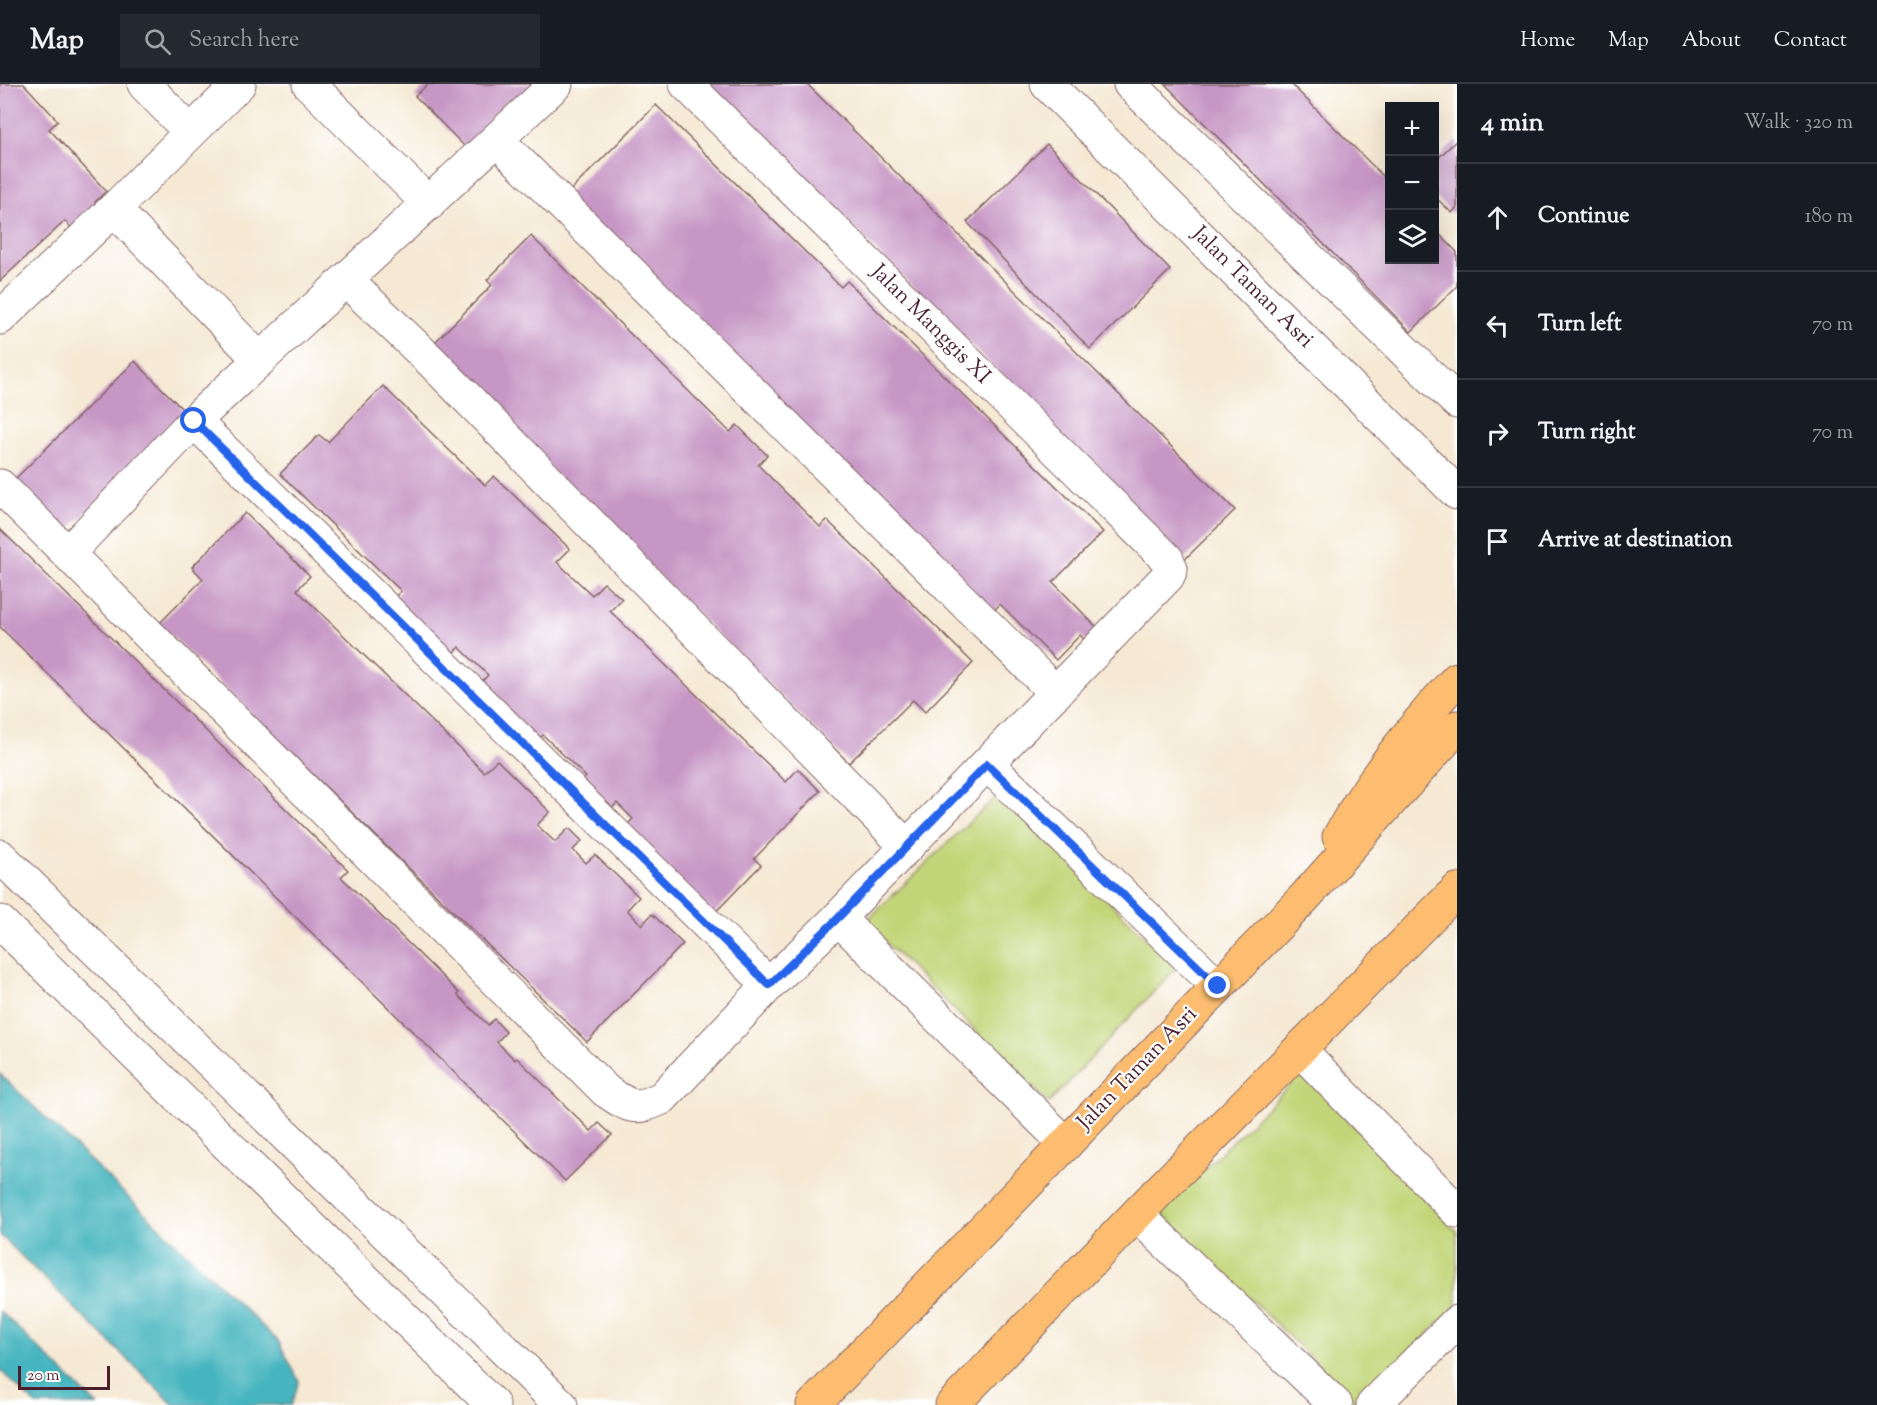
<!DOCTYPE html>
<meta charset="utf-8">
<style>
:root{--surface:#171b24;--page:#242831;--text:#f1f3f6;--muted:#9ea1a6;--line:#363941}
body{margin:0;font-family:"Sorts Mill Goudy",serif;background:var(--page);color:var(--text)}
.controls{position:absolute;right:18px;top:18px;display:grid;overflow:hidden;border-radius:0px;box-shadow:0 6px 24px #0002}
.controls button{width:54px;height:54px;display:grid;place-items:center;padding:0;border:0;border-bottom:2px solid var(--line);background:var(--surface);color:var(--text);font:30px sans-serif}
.scale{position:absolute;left:18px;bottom:15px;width:92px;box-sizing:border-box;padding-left:6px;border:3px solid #4a1f2b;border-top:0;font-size:16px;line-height:21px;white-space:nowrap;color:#4a1f2b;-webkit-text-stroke:4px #fff;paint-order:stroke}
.stop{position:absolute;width:18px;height:18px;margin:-14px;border:4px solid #2563eb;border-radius:50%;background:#fff}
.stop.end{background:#2563eb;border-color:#fff;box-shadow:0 2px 6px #0008}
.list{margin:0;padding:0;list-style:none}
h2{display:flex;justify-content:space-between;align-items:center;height:78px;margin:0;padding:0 24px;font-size:26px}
h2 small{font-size:20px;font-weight:400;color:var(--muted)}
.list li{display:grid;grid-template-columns:39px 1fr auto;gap:18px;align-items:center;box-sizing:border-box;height:108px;padding:0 24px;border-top:2px solid var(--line)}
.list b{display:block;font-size:22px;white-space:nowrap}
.list em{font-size:20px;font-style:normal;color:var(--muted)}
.icon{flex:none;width:33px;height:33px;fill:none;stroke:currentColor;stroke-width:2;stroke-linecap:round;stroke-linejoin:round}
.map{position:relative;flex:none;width:1457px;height:1321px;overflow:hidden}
header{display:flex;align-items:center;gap:36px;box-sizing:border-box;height:84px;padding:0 30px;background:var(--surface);border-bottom:2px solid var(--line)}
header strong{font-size:28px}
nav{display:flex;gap:33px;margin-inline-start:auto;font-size:21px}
.search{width:420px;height:54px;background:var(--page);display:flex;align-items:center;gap:15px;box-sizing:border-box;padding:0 21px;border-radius:0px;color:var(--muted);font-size:22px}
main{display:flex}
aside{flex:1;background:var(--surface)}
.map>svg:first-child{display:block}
</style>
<header>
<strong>Map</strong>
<div class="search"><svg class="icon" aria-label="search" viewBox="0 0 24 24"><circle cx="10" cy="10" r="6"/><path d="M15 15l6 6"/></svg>Search here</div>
<nav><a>Home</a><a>Map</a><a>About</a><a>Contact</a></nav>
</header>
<main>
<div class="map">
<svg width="1457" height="1321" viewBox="0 0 1457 1321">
<rect width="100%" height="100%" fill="#fff"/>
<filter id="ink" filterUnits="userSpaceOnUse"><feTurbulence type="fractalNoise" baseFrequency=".0167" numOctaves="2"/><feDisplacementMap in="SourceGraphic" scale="12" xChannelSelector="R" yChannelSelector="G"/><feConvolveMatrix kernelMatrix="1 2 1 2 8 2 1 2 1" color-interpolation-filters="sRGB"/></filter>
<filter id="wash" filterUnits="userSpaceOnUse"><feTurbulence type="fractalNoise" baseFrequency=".008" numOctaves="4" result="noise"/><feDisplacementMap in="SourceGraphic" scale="24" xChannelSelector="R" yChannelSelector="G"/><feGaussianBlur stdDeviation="1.35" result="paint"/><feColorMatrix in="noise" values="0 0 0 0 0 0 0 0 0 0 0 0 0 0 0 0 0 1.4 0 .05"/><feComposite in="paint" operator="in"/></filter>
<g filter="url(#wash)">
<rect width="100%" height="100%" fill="#f5e9d4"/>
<g fill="#c2d679" stroke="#867a52" stroke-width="1.5">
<polygon points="1000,709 1176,884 1049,1019 865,838"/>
<polygon points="1302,989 1457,1148 1457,1221 1358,1319 1160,1128"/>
</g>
<g fill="#46b5bf" stroke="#486a75" stroke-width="1.5">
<polygon points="0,990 278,1257 299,1297 291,1321 174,1321 0,1151"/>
<polygon points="0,1227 97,1321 36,1321 0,1286"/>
</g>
<g id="blocks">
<g fill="#c696c5">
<polygon points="0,0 24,0 58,37 49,45 106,107 95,118 107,130 80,154 65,137 0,197"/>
<polygon points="428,0 542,0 472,70 415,12"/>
<polygon points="709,0 807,0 1235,426 1185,475"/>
<polygon points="1165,0 1291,0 1390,99 1390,176 1434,176 1434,145 1457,168 1457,202 1411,248"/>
<polygon points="656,21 841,203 847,197 1103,448 1053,498 1106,553 1094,565 1080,551 1056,576 1000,520 988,533 564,113"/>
<polygon points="1457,56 1457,123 1452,129 1434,112 1434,78"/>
<polygon points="1047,60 1170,186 1090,265 967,138"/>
<polygon points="531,152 730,348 737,341 767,371 758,381 820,443 827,436 973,579 925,628 913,616 849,679 428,265 492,201 487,196"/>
<polygon points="135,277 193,336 62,451 11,399"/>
<polygon points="383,302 485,401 494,392 570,465 557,478 592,511 604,499 622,515 610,527 786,698 798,685 820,707 754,775 761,781 708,836 619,749 633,735 617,719 603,733 574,705 586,693 543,651 533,662 474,606 488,591 459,563 445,576 388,520 401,507 280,390 319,351 328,358"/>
<polygon points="245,429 310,492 297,506 484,688 497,676 550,728 537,741 555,758 569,744 582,757 573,766 586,779 595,771 639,813 627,826 642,841 652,830 683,860 587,958 159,540 203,495 192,483"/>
<polygon points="0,445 348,786 341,793 459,909 458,911 488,941 494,935 506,948 497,958 515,976 517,974 591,1047 599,1039 612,1051 565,1097 0,543"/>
</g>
</g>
</g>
<g filter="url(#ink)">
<use href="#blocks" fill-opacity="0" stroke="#866666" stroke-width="1.5"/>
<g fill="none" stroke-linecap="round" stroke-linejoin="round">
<defs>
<g id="minor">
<polyline points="144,0 190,48"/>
<polyline points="309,0 429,120"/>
<polyline points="1047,0 1457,409"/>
<polyline points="1130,0 1457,318"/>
<polyline points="497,56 1056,609"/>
<polyline points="114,125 260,276"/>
<polyline points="346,196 432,278 907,763"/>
<polyline points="0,234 114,125 239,0"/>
<polyline points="194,337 769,901"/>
<path d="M 0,402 L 606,1007 C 630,1023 634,1027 662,1014 L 769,901 L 838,834 L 1168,492 L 1171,485 L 1167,475 L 686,0"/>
<polyline points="68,469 194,337 556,0"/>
<polyline points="987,680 1218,902"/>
<polyline points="0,772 561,1321"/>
<polyline points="838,834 1066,1060"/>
<polyline points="0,838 493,1321"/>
<polyline points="1300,966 1457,1127"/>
<polyline points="1137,1131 1336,1321"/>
<polyline points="1373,1321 1457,1238"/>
</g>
<g id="major">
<path d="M 1339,753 C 1371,695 1412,643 1457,595"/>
<polyline points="813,1321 1304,814 1457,643"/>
<polyline points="952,1321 1159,1107 1457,806"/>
</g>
</defs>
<use href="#minor" stroke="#866666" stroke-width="35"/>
<use href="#major" stroke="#866666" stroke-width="35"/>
<use href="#minor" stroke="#fff" stroke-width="33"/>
<use href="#major" stroke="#fcbd6f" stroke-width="33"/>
</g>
</g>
<g fill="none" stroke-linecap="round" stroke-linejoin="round" filter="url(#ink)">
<polyline stroke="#2563eb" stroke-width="8" points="194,337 769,901 838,834 987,680 1218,902"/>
</g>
<g text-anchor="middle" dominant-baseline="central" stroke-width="4.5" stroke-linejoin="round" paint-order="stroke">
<g font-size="22" fill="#4a1f2b" stroke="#fff">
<text transform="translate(1252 204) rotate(45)">Jalan Taman Asri</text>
<text transform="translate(930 241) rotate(45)">Jalan Manggis XI</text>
<text transform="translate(1138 985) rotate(-46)">Jalan Taman Asri</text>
</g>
</g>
</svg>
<div class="controls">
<button>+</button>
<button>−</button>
<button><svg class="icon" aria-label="layers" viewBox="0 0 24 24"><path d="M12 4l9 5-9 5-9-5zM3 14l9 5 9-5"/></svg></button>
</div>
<div class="scale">20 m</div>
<div class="stop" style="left:194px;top:337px"></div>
<div class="stop end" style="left:1218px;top:902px"></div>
</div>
<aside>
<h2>4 min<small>Walk · 320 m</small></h2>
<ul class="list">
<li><svg class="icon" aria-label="ahead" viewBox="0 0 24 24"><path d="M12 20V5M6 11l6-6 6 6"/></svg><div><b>Continue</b></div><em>180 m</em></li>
<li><svg class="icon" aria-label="left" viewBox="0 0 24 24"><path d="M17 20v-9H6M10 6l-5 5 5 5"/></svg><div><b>Turn left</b></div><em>70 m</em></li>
<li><svg class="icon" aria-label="right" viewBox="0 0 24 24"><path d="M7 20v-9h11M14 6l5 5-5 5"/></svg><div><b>Turn right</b></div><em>70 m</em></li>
<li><svg class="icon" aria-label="arrive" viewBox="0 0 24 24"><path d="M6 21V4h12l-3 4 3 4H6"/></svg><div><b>Arrive at destination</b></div></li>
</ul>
</aside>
</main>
